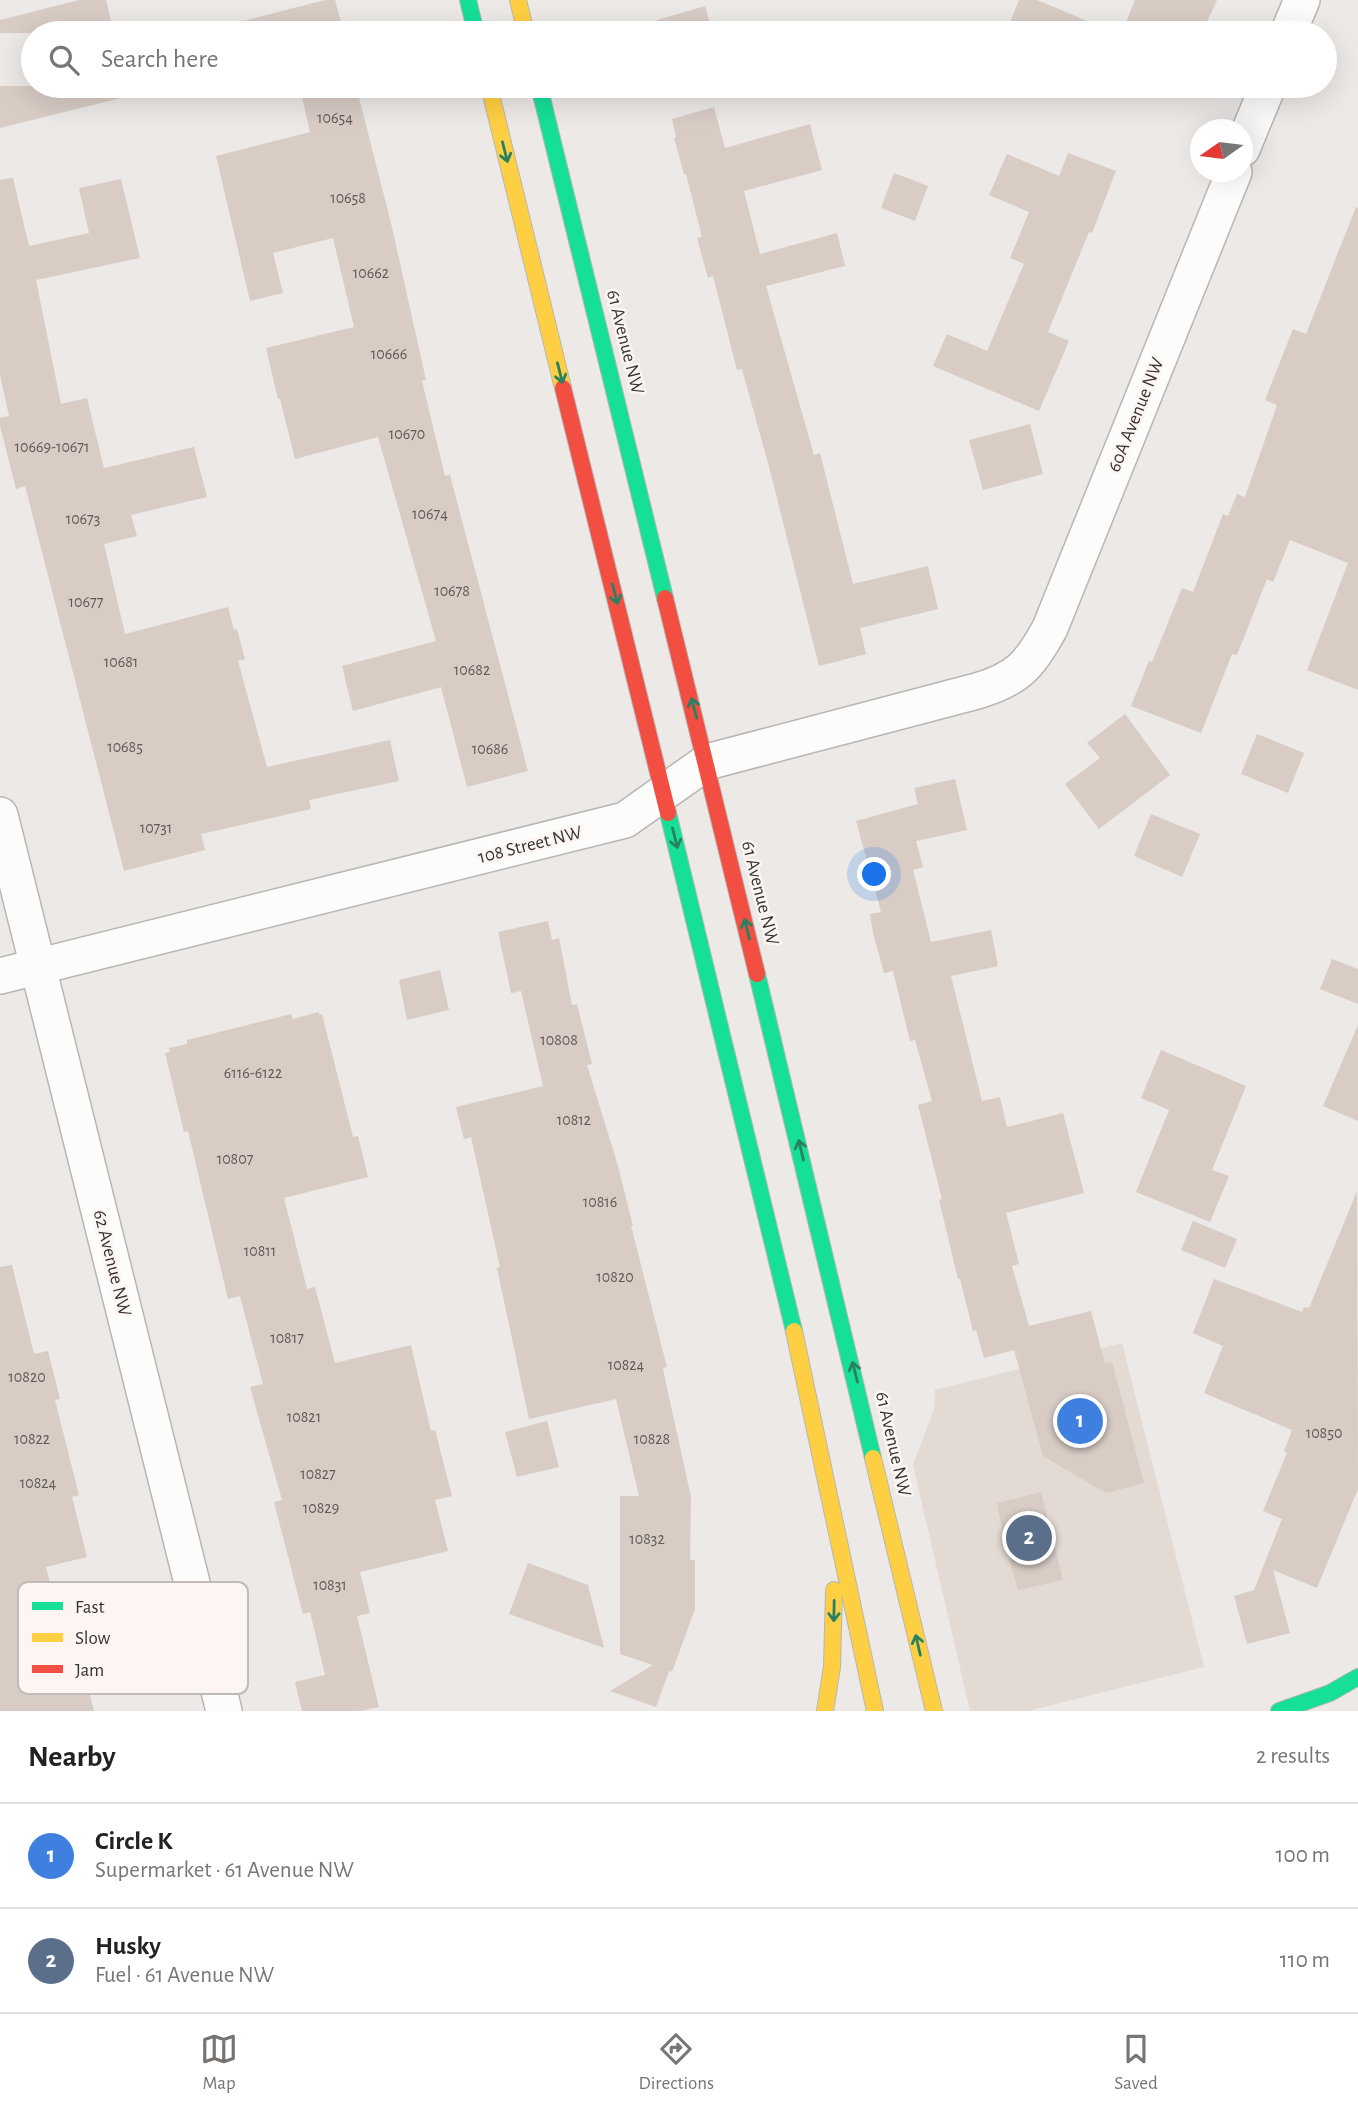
<!DOCTYPE html>
<meta charset="utf-8">
<style>
:root{--surface:#fff;--page:#f2f2f2;--text:#222;--muted:#767676;--line:#e0e0e0;--accent:#767371}
body{margin:0;font-family:"Alegreya Sans",sans-serif;background:var(--page);color:var(--text)}
.compass{position:absolute;left:1190px;top:119px;width:63px;height:63px;border-radius:50%;background:var(--surface);box-shadow:0 7px 28px #0002;rotate:256deg}
.you{position:absolute;left:875px;top:875px;width:24px;height:24px;margin:-18px;border:5px solid #fff;border-radius:50%;background:#1a73e8;box-shadow:0 0 0 10px #1a73e833}
.badge{display:grid;place-items:center;width:46px;height:46px;border-radius:50%;background:var(--accent);color:#fff;font-size:23px;font-weight:700}
.pin{position:absolute;translate:-50% -50%;border:4px solid #fff;box-shadow:0 2px 7px #0006}
.list{margin:0;padding:0;list-style:none}
h2{display:flex;justify-content:space-between;align-items:center;height:91px;margin:0;padding:0 28px;font-size:30px}
h2 small{font-size:23px;font-weight:400;color:var(--muted)}
.list li{display:grid;grid-template-columns:46px 1fr auto;gap:21px;align-items:center;box-sizing:border-box;height:105px;padding:0 28px;border-top:2px solid var(--line)}
.list b{display:block;font-size:26px;white-space:nowrap}
.list p{margin:0;font-size:23px;white-space:nowrap;color:var(--muted)}
.list em{font-size:23px;font-style:normal;color:var(--muted)}
.icon{flex:none;width:38px;height:38px;fill:none;stroke:currentColor;stroke-width:2;stroke-linecap:round;stroke-linejoin:round}
.map{position:relative;flex:none;width:1358px;height:1711px;overflow:hidden}
.search{position:absolute;background:var(--surface);box-shadow:0 7px 28px #0002;left:21px;right:21px;top:21px;height:77px;display:flex;align-items:center;gap:18px;box-sizing:border-box;padding:0 24px;border-radius:38px;color:var(--muted);font-size:26px}
.sheet{height:301px;background:var(--surface)}
nav{display:flex;justify-content:space-around;align-items:center;box-sizing:border-box;height:98px;border-top:2px solid var(--line);background:var(--surface);font-size:19px;color:var(--muted)}
nav a{display:grid;justify-items:center;gap:4px}
nav .on{color:var(--accent)}
.map>svg:first-child{display:block}
</style>
<div class="map">
<svg width="1358" height="1711" viewBox="0 0 1358 1711">
<rect width="100%" height="100%" fill="#ece9e7"/>
<polygon fill="#e3dad4" points="1122,1343 1204,1667 1028,1711 970,1711 913,1465 934,1409 935,1390"/>
<g fill="#d8ccc5">
<polygon points="79,0 106,0 114,33 0,33 0,20"/>
<polygon points="325,0 335,0 344,33 241,33 239,22"/>
<polygon points="1019,0 1037,0 1116,33 1006,33"/>
<polygon points="1135,0 1217,0 1202,33 1122,33"/>
<polygon points="705,6 713,33 661,33 657,20"/>
<polygon points="0,86 120,86 121,98 0,128"/>
<polygon points="331,86 356,86 391,223 426,380 422,381 445,476 450,475 528,771 467,787 441,687 353,711 342,666 436,641 378,437 295,459 280,399 278,399 266,348 354,327 333,238 273,253 283,293 250,301 216,156 310,132 301,93"/>
<polygon points="714,107 725,148 810,124 822,170 744,191 760,254 837,233 845,266 766,286 814,455 820,453 853,584 928,566 938,609 860,628 866,654 819,666 771,474 742,369 737,370 713,276 708,278 697,238 702,237 686,174 684,174 674,138 676,137 672,119"/>
<polygon points="1068,153 1116,171 1092,233 1089,232 1048,332 1069,341 1039,411 933,366 947,334 987,351 1024,264 1010,258 1029,212 989,195 1007,154 1059,176"/>
<polygon points="894,173 928,186 915,221 881,208"/>
<polygon points="13,178 29,246 89,233 79,188 121,179 140,258 36,280 61,404 87,398 104,468 194,447 207,497 131,515 137,536 104,544 125,634 228,607 234,630 237,629 245,659 238,661 267,767 390,740 399,781 309,800 311,809 201,834 205,850 124,871 25,486 16,489 0,426 0,418 9,416 0,375 0,180"/>
<polygon points="1356,207 1358,208 1358,690 1307,670 1348,563 1290,540 1273,582 1267,579 1237,655 1232,654 1201,733 1131,706 1149,661 1152,662 1182,588 1193,592 1223,514 1228,516 1237,494 1245,497 1277,405 1265,400 1293,329 1306,334"/>
<polygon points="1030,424 1043,474 983,490 969,440"/>
<polygon points="1125,714 1170,775 1099,829 1065,784 1100,758 1087,743"/>
<polygon points="1257,734 1304,753 1288,793 1241,774"/>
<polygon points="955,779 967,830 916,841 923,867 913,870 931,942 991,930 998,966 951,976 982,1101 1000,1097 1007,1127 1063,1113 1084,1193 1006,1213 1019,1264 1012,1266 1029,1326 1091,1311 1105,1364 1112,1362 1144,1483 1106,1493 1043,1456 1014,1350 984,1358 976,1330 973,1331 960,1279 958,1279 939,1200 942,1199 918,1105 932,1101 915,1040 910,1041 893,971 884,973 873,933 870,914 881,912 856,821 918,804 914,788"/>
<polygon points="1151,814 1200,834 1182,877 1134,856"/>
<polygon points="548,921 552,940 559,938 572,1005 577,1004 592,1064 587,1065 618,1166 633,1226 631,1226 667,1367 663,1368 667,1388 691,1497 690,1560 695,1560 695,1609 672,1672 669,1671 656,1707 610,1691 653,1665 620,1654 620,1496 639,1496 616,1399 529,1419 497,1268 500,1267 471,1137 464,1139 456,1107 543,1086 521,991 511,993 498,932"/>
<polygon points="1332,959 1358,969 1358,1004 1320,989"/>
<polygon points="440,970 449,1010 407,1020 399,980"/>
<polygon points="319,1012 319,1015 322,1014 353,1137 358,1136 368,1177 284,1198 307,1289 315,1287 335,1363 411,1345 431,1431 435,1430 452,1496 435,1500 448,1551 360,1572 370,1613 357,1616 379,1707 361,1711 302,1711 295,1682 325,1675 310,1612 303,1614 274,1502 282,1500 250,1387 263,1384 240,1296 228,1299 188,1131 184,1132 165,1053 170,1052 169,1048 187,1044 187,1040 291,1014 293,1019"/>
<polygon points="1358,1025 1358,1121 1323,1106"/>
<polygon points="1161,1050 1246,1086 1212,1170 1229,1176 1210,1222 1136,1192 1169,1110 1141,1098"/>
<polygon points="1357,1191 1358,1489 1317,1588 1273,1570 1290,1633 1247,1644 1234,1596 1254,1590 1282,1519 1263,1511 1287,1453 1284,1451 1292,1430 1204,1393 1223,1346 1193,1333 1214,1279 1302,1312 1304,1307 1309,1308"/>
<polygon points="1193,1221 1237,1239 1225,1268 1181,1250"/>
<polygon points="12,1265 34,1354 48,1351 60,1399 55,1400 79,1495 72,1497 87,1557 46,1567 62,1634 74,1631 94,1711 0,1711 0,1267"/>
<polygon points="547,1421 559,1467 517,1477 505,1432"/>
<polygon points="1041,1492 1063,1580 1018,1590 1005,1544 997,1503"/>
<polygon points="528,1563 588,1585 604,1648 509,1614"/>
</g>
<g fill="none" stroke-linecap="round" stroke-linejoin="round">
<defs>
<g id="street">
<polyline points="1288,33 1302,0"/>
<polyline points="1242,149 1268,86"/>
<polyline points="0,815 224,1711"/>
<path d="M 0,976 L 625,820 L 707,762 L 977,691 C 1018,679 1030,665 1050,628 L 1234,172"/>
</g>
<g id="fast">
<polyline points="468,0 476,33"/>
<polyline points="539,86 665,598"/>
<polyline points="668,813 794,1331"/>
<polyline points="757,974 873,1458"/>
<polyline points="1279,1711 1330,1693 1358,1677"/>
</g>
<g id="slow">
<polyline points="518,0 526,33"/>
<polyline points="489,86 563,388"/>
<polyline points="794,1331 875,1711"/>
<polyline points="873,1458 934,1711"/>
<polyline points="825,1711 832,1667 834,1590"/>
</g>
<g id="jam">
<polyline points="563,388 668,813"/>
<polyline points="665,598 757,974"/>
</g>
</defs>
<use href="#street" stroke="#b8b6b4" stroke-width="38"/>
<use href="#fast" stroke="#b8b6b4" stroke-width="18"/>
<use href="#slow" stroke="#b8b6b4" stroke-width="18"/>
<use href="#jam" stroke="#b8b6b4" stroke-width="18"/>
<use href="#street" stroke="#fcfcfb" stroke-width="35"/>
<use href="#fast" stroke="#16e098" stroke-width="16"/>
<use href="#slow" stroke="#ffcf43" stroke-width="16"/>
<use href="#jam" stroke="#f24e42" stroke-width="16"/>
</g>
<defs><path id="oneway-shaft" d="M-6 0H5M1.5-3L5.5 0L1.5 3" fill="none" stroke-width="1.6" stroke-linecap="round" stroke-linejoin="round" transform="scale(1.75)"/></defs>
<g stroke="#288160">
<use href="#oneway-shaft" transform="translate(505 152) rotate(76)"/>
<use href="#oneway-shaft" transform="translate(560 373) rotate(76)"/>
<use href="#oneway-shaft" transform="translate(615 594) rotate(76)"/>
<use href="#oneway-shaft" transform="translate(694 708) rotate(-104)"/>
<use href="#oneway-shaft" transform="translate(675 838) rotate(76)"/>
<use href="#oneway-shaft" transform="translate(747 929) rotate(-104)"/>
<use href="#oneway-shaft" transform="translate(801 1150) rotate(-104)"/>
<use href="#oneway-shaft" transform="translate(855 1372) rotate(-104)"/>
<use href="#oneway-shaft" transform="translate(834 1611) rotate(91)"/>
<use href="#oneway-shaft" transform="translate(918 1645) rotate(-103)"/>
</g>
<g text-anchor="middle" dominant-baseline="central" stroke-width="5" stroke-linejoin="round" paint-order="stroke">
<g font-size="16" fill="#5e5a57">
<text x="335" y="118">10654</text>
<text x="348" y="198">10658</text>
<text x="371" y="273">10662</text>
<text x="389" y="354">10666</text>
<text x="407" y="434">10670</text>
<text x="52" y="447">10669-10671</text>
<text x="430" y="514">10674</text>
<text x="83" y="519">10673</text>
<text x="452" y="591">10678</text>
<text x="86" y="602">10677</text>
<text x="121" y="662">10681</text>
<text x="472" y="670">10682</text>
<text x="125" y="747">10685</text>
<text x="490" y="749">10686</text>
<text x="156" y="828">10731</text>
<text x="559" y="1040">10808</text>
<text x="253" y="1073">6116-6122</text>
<text x="574" y="1120">10812</text>
<text x="235" y="1159">10807</text>
<text x="600" y="1202">10816</text>
<text x="260" y="1251">10811</text>
<text x="615" y="1277">10820</text>
<text x="287" y="1338">10817</text>
<text x="626" y="1365">10824</text>
<text x="27" y="1377">10820</text>
<text x="304" y="1417">10821</text>
<text x="1324" y="1433">10850</text>
<text x="32" y="1439">10822</text>
<text x="652" y="1439">10828</text>
<text x="318" y="1474">10827</text>
<text x="38" y="1483">10824</text>
<text x="321" y="1508">10829</text>
<text x="647" y="1539">10832</text>
<text x="330" y="1585">10831</text>
</g>
<g font-size="19" fill="#363432" stroke="#fcf5f1">
<text transform="translate(625 342) rotate(76)">61 Avenue NW</text>
<text transform="translate(1136 415) rotate(-68)">60A Avenue NW</text>
<text transform="translate(530 845) rotate(-14)">108 Street NW</text>
<text transform="translate(760 893) rotate(76)">61 Avenue NW</text>
<text transform="translate(112 1263) rotate(76)">62 Avenue NW</text>
<text transform="translate(893 1444) rotate(77)">61 Avenue NW</text>
</g>
</g>
<rect x="18" y="1582" width="230" height="112" rx="10" fill="#fcf5f1" stroke="#c1bbb8" stroke-width="2"/>
<rect x="32" y="1602" width="31" height="8" fill="#16e098"/>
<rect x="32" y="1633" width="31" height="9" fill="#ffcf43"/>
<rect x="32" y="1665" width="31" height="8" fill="#f24e42"/>
<g font-size="19" fill="#363432">
<text x="75" y="1613">Fast</text>
<text x="75" y="1644">Slow</text>
<text x="75" y="1676">Jam</text>
</g>
</svg>
<svg class="compass" viewBox="-18 -18 36 36"><path d="M0-13l5 13h-10z" fill="#e53935"/><path d="M0 13l5-13h-10z" fill="#767676"/></svg>
<div class="you"></div>
<div class="pin badge" style="left:1080px;top:1421px;background:#3f7fe0">1</div>
<div class="pin badge" style="left:1029px;top:1538px;background:#5c6f8a">2</div>
<div class="search"><svg class="icon" aria-label="search" viewBox="0 0 24 24"><circle cx="10" cy="10" r="6"/><path d="M15 15l6 6"/></svg>Search here</div>
</div>
<section class="sheet">
<h2>Nearby<small>2 results</small></h2>
<ul class="list">
<li><span class="badge" style="background:#3f7fe0">1</span><div><b>Circle K</b><p>Supermarket · 61 Avenue NW</p></div><em>100 m</em></li>
<li><span class="badge" style="background:#5c6f8a">2</span><div><b>Husky</b><p>Fuel · 61 Avenue NW</p></div><em>110 m</em></li>
</ul>
</section>
<nav>
<a class="on"><svg class="icon" aria-label="map" viewBox="0 0 24 24"><path d="M3 6l6-2 6 2 6-2v14l-6 2-6-2-6 2zM9 4v14M15 6v14"/></svg>Map</a>
<a><svg class="icon" aria-label="directions" viewBox="0 0 24 24"><path d="M12 3l9 9-9 9-9-9zM9 14v-3h6M13 9l2 2-2 2"/></svg>Directions</a>
<a><svg class="icon" aria-label="saved" viewBox="0 0 24 24"><path d="M7 4h10v16l-5-4-5 4z"/></svg>Saved</a>
</nav>
